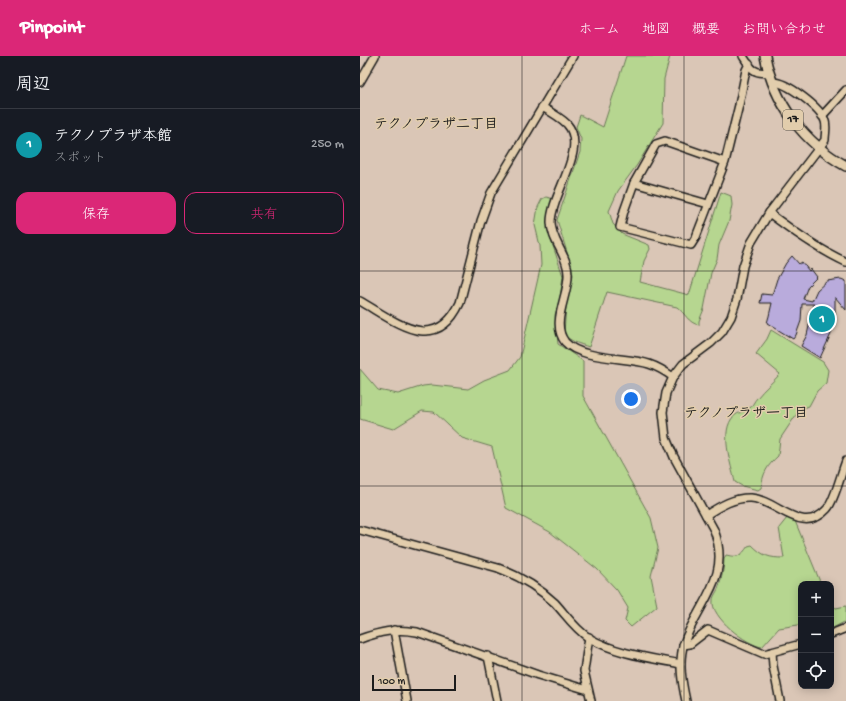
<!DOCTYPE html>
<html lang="ja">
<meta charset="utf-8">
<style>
:root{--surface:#171b24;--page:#242831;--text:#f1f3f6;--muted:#9ea1a6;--line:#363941;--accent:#db2777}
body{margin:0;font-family:"Gochi Hand","Klee One",sans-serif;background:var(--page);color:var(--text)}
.controls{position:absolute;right:12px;bottom:12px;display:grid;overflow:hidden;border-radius:8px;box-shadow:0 2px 10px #0003}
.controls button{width:36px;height:36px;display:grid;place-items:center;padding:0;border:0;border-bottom:1px solid var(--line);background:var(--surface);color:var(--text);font:20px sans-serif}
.scale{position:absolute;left:12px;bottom:10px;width:84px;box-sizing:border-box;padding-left:4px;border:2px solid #1c1c1c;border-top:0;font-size:11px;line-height:14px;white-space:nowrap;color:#1c1c1c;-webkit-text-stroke:3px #e2cdac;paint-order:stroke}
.you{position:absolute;left:271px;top:343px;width:14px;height:14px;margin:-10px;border:3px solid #fff;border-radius:50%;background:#1a73e8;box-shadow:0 0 0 6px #1a73e833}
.badge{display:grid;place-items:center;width:26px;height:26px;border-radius:50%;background:var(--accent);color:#fff;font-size:13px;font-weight:700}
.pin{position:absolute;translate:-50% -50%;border:2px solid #fff;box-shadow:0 1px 4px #0006}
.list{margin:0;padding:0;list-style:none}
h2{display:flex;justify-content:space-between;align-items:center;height:52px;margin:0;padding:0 16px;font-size:17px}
h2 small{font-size:13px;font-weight:400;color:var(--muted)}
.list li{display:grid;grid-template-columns:26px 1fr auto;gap:12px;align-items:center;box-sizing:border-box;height:72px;padding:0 16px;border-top:1px solid var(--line)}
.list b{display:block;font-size:15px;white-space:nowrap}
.list p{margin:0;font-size:13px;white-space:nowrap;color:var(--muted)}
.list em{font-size:13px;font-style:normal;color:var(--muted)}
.actions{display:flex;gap:8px;padding:12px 16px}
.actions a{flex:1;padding:9px 0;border:1px solid var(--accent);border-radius:12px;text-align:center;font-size:14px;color:var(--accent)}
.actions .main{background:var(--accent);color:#fff}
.icon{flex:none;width:22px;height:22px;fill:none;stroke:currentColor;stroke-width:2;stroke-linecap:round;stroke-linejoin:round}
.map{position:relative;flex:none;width:486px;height:645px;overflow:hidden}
header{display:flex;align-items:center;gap:24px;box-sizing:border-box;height:56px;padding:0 20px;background:var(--accent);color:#fff}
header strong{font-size:19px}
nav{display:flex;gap:22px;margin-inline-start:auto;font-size:14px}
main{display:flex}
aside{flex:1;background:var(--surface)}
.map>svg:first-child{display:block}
</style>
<header>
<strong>Pinpoint</strong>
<nav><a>ホーム</a><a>地図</a><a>概要</a><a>お問い合わせ</a></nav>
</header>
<main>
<aside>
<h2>周辺<small></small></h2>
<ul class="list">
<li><span class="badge" style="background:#0f9aa8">1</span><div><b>テクノプラザ本館</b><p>スポット</p></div><em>250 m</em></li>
</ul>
<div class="actions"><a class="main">保存</a><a>共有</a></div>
</aside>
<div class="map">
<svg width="486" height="645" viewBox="0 0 486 645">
<rect width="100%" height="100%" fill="#dac6b6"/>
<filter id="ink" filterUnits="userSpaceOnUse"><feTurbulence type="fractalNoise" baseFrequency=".025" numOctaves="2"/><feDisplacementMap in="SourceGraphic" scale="8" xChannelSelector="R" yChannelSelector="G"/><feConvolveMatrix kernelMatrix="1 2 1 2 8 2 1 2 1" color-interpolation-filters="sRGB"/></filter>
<g filter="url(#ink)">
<g fill="#b6d690" stroke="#697956">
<path d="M 266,0 L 310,0 L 304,23 L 303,67 L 277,109 L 258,135 L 249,155 L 253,168 L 262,178 L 289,189 L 290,193 L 284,205 L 280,226 L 329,239 L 361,136 L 371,140 L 372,149 L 369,165 L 359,189 L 357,203 L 351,217 L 344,253 L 339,265 L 339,269 C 328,267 325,257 317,251 L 247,236 L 229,291 C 220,288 208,285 204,277 L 206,250 L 213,219 L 210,206 L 197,164 L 220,96 L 221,83 L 216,71 L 220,59 L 243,71 Z"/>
<polygon points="186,141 194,143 189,162 188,175 203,220 200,242 195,259 198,288 223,305 223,340 291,462 298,492 291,520 297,550 271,571 265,565 268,552 257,534 237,513 190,476 146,452 132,391 102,382 74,356 62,355 33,373 0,363 0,313 18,334 38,338 63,330 72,329 108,333 124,324 150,314 160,301 181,209 180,190 175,169 178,151 182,143"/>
<path d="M 411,274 L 463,306 L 468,314 L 466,327 L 457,335 L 449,350 L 441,353 L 438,356 L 420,383 L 418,400 C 407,410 403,417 401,432 L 398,434 L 382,430 L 375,426 C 371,408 359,375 374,360 C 378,356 385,356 390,352 C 393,349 394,345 397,342 C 404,333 413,326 420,318 L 396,298 L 407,283 Z"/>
<path d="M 427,462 L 435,465 L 461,528 L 441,528 L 441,571 L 438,569 L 419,572 L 402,591 C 387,589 350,561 353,544 C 353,540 358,535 359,530 C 362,521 364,512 364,503 L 366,499 C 379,502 381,500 388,490 L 392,489 C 403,500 409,502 424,502 L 419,472 Z"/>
<polygon points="471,549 476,552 486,550 486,565 471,573"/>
</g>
<polygon fill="#b9abdc" stroke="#1c1c1c" points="432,200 439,208 442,206 449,215 451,213 457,221 448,230 443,243 452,245 457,234 467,225 481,223 486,225 486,254 475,241 475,257 471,278 460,302 441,290 447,279 454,248 442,248 441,265 436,279 433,283 407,267 409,260 412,247 400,247 402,238 412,239 417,223 426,207"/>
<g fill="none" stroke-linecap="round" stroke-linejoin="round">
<defs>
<g id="minor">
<path d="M 383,0 C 390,11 394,19 408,16"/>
<polyline points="0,26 15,0"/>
<path d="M 182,51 C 191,56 200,61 207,68 C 229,92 191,138 191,166 C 191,185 208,199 208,218 C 209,239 190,267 205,286 C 221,304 268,301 289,308 C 298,311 306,316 313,321"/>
<polyline points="462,60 486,34"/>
<polyline points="365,106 305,85 296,88 274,127 264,155 260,171 331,189 336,181 365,106 379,49 386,14 389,8"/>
<polyline points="274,127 348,148"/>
<path d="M 409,157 C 434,176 458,193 486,206"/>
<path d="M 0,245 C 35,265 75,300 100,247 L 121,165 L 131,137 L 213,0"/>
<path d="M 346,459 C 360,450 375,441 391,442 C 417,444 442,481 467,453 C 475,444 481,417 486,405"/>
<path d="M 0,474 L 138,512 C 159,520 178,531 195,547 C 206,559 215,573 229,582 C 257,598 290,602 321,608"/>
<polyline points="34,574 47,645"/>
<polyline points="471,578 486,572"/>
<polyline points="229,581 224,615 231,645"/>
<path d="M 0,583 C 19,576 36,572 57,576 L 178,619 L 228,634"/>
<polyline points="323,589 330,588 348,574 404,598 441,588"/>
<polyline points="412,596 413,610 420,645"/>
<polyline points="128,600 137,645"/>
<path d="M 326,645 C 322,627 318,606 324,587 C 338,546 372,522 354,474 L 314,401 L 306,382 L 303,356 L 306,337 L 313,321 L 323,308 L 351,287 L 362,276 L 371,261 L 377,243 L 383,210 L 391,187 L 409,157 L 465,84 C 465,78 467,71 465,65 C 461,52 426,25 412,26"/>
</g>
<path id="major" d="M 405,0 C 414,47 444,87 486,110"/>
</defs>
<use href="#minor" stroke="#1c1c1c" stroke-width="10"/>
<use href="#major" stroke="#1c1c1c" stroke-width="12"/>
<use href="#minor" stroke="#e2cdac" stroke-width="7"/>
<use href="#major" stroke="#e2cdac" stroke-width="9"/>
</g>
</g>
<path fill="none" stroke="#1c1c1c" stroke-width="1" stroke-opacity="0.55" d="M 162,0 L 162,645M 324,0 L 324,645M 0,215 L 486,215M 0,430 L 486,430"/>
<g text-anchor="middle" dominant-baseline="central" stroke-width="3" stroke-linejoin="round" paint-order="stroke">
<rect fill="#e2cdac" stroke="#575147" stroke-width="1" x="423" y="54" width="20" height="20" rx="3"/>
<g font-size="12" font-weight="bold" fill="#1c1c1c">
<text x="433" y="64">17</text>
</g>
<g font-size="14" font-weight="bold" fill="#1c1c1c" stroke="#e2cdac">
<text x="76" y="69">テクノプラザ二丁目</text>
<text x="386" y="358">テクノプラザ一丁目</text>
</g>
</g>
</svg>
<div class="controls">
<button>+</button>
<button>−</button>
<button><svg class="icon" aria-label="locate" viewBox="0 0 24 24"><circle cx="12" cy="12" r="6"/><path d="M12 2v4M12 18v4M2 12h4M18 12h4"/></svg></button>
</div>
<div class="scale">100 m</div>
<div class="you"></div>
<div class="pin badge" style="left:462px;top:263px;background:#0f9aa8">1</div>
</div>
</main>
